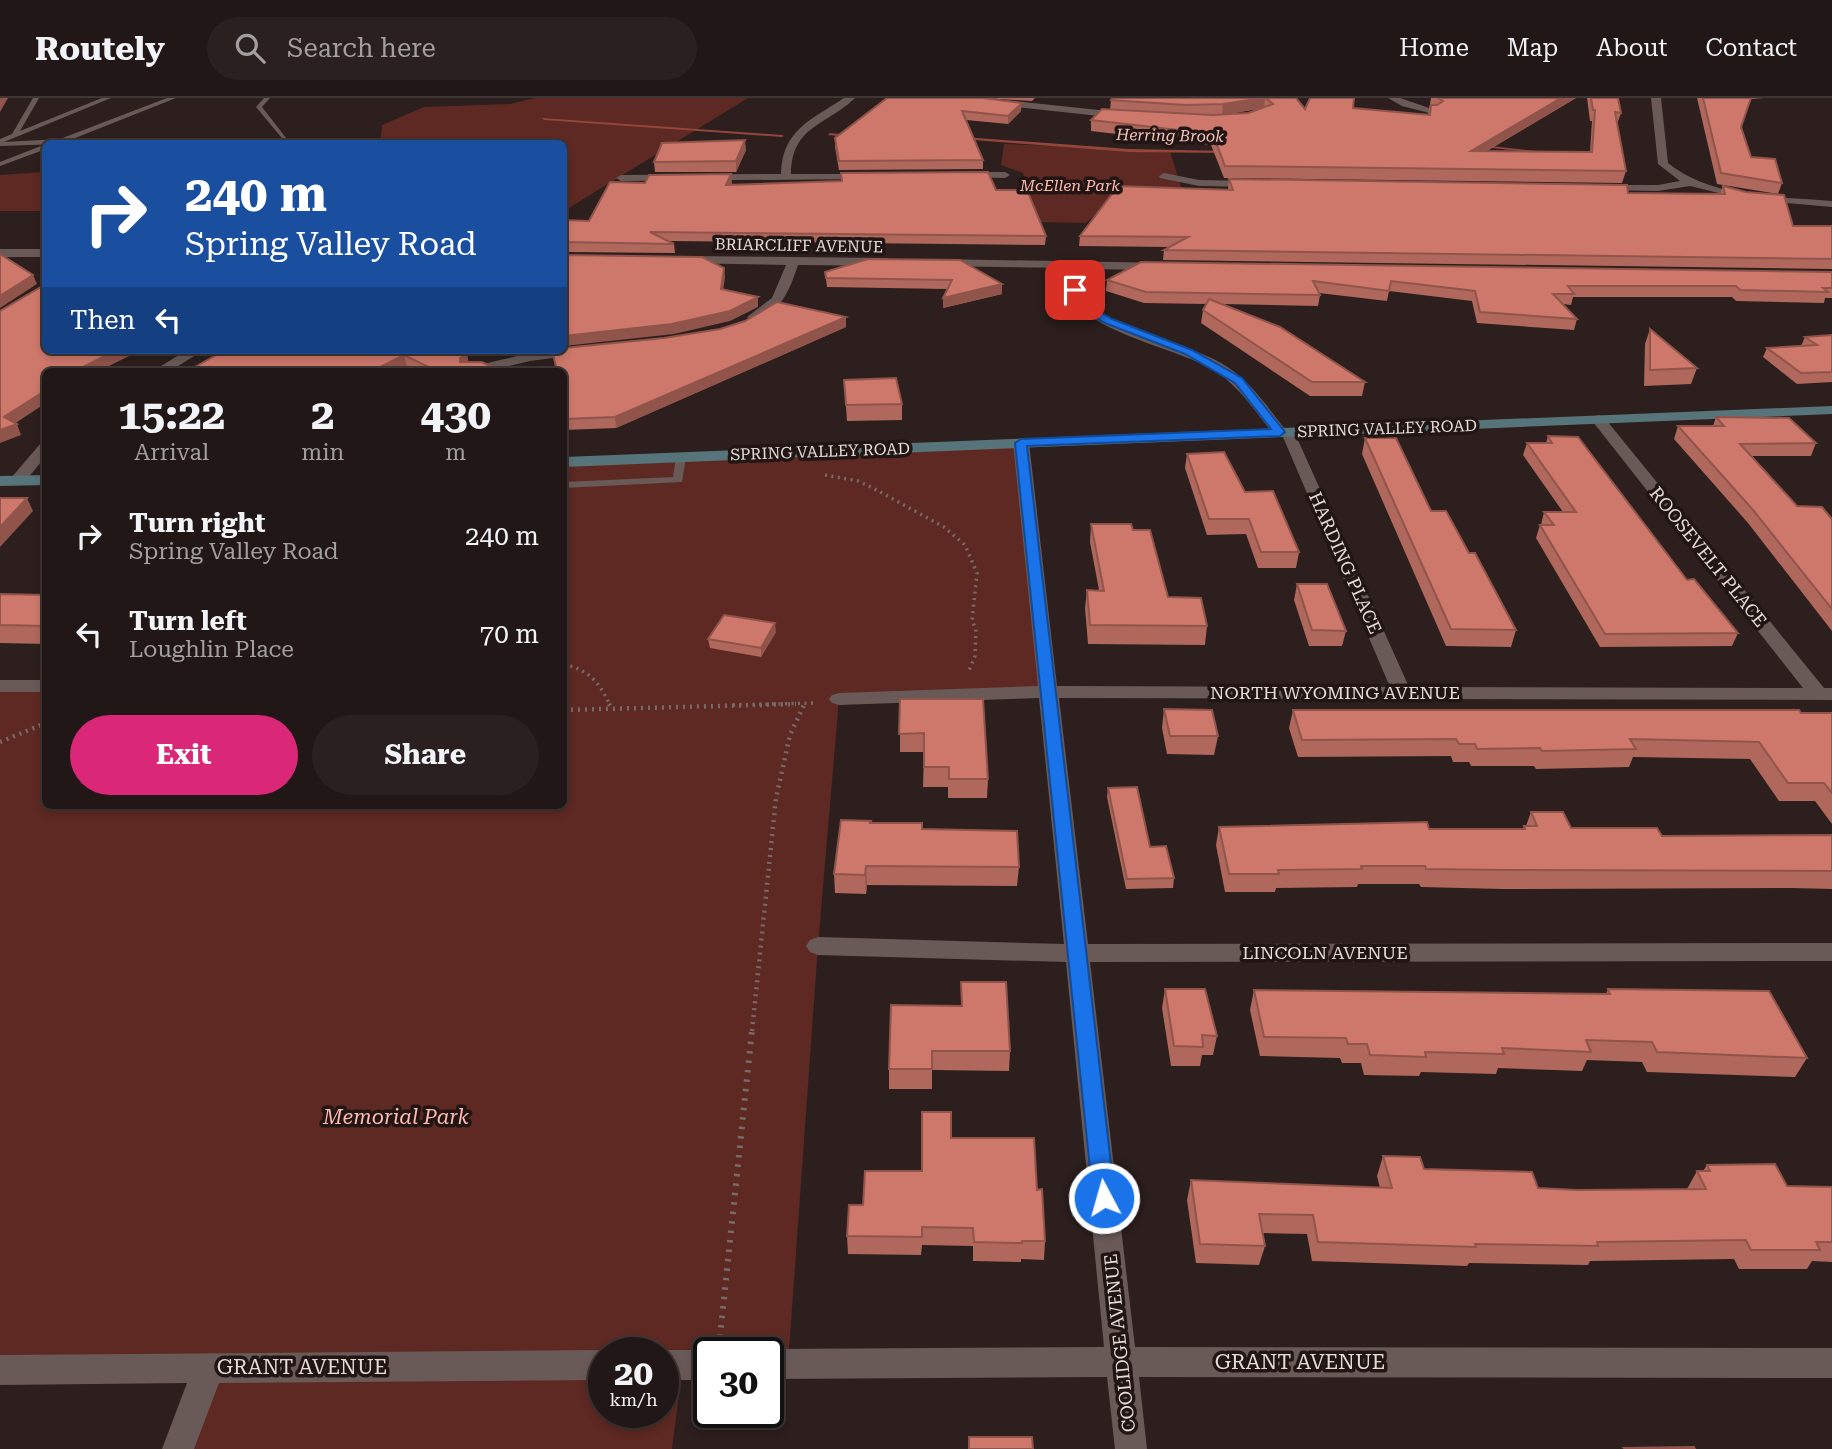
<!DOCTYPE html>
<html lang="en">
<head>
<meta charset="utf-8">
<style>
	body { margin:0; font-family:"Roboto Serif",serif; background:#29201f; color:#f1f3f6; height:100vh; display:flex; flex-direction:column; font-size:26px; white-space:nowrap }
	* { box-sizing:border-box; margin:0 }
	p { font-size:23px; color:#a29fa1 }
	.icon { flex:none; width:38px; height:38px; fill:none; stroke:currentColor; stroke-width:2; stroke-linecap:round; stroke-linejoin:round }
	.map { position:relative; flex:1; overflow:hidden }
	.sheet { position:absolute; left:42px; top:270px; width:525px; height:441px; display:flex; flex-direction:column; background:#211716; border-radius:10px; box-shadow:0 4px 10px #0003,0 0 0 2px #3e3635 }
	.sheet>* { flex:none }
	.top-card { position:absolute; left:42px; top:42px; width:525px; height:214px; border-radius:10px; box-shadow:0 4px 10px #0003,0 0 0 2px #3e3635; background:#1a4fa0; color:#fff; overflow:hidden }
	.speed { position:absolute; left:588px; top:1239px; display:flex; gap:14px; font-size:35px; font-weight:700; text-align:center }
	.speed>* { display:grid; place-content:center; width:91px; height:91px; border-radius:50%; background:#211716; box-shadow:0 4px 10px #0003,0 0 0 2px #3e3635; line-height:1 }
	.speed small { font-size:18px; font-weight:400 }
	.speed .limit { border:4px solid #111; border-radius:10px; background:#fff; color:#111 }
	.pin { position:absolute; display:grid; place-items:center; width:60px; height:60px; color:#fff; margin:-30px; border-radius:14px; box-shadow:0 4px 10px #0006 }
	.me { position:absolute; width:77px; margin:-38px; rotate:354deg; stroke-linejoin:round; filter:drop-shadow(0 0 5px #0008) }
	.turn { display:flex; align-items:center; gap:24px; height:147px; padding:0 28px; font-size:32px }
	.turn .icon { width:91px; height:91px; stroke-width:2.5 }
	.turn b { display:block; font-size:49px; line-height:60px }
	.then { display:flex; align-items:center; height:66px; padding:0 28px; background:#0003; gap:14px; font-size:26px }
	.eta { display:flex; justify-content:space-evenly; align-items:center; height:119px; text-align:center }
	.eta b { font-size:42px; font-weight:700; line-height:49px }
	.action { display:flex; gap:14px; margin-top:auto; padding:14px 28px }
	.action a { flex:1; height:80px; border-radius:42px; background:#db2777; color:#fff; font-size:28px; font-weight:700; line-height:80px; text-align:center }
	.action a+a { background:#29201f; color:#f1f3f6 }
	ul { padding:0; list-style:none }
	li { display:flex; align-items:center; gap:21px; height:98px; padding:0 28px }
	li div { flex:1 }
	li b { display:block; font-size:26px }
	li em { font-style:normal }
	header { display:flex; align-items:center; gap:42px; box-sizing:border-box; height:98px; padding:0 35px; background:#211716; border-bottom:2px solid #3e3635 }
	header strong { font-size:33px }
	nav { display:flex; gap:38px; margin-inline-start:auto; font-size:24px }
	.search { width:490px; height:63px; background:#29201f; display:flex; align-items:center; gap:18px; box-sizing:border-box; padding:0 24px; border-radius:38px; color:#a29fa1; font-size:26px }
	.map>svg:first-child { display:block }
	.green { fill:#5d2922; fill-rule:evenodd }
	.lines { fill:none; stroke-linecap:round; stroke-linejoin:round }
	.stream { fill:#95463b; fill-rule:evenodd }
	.path-far2 { stroke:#776b69; stroke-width:3.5; stroke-dasharray:2 4.5; stroke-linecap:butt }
	.path-far1 { stroke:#776b69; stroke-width:4.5; stroke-dasharray:2 5; stroke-linecap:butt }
	.path { stroke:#776b69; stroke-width:6; stroke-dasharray:2.5 7; stroke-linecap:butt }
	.lane { fill:#695a57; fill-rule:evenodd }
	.street { fill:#695a57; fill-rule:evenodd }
	.secondary { fill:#567479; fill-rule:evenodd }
	.wall { fill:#b0675c; fill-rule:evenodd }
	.shaded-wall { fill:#90544b }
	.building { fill:#cd786b; stroke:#90544b; stroke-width:2 }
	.route { fill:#1a73e8; stroke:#114b97; stroke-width:2 }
	.labels { text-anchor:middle; stroke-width:7; stroke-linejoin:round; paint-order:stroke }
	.far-water-label { font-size:16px; font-style:italic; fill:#f3c3bb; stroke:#221614 }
	.far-park-label { font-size:16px; font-style:italic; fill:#ffb9ae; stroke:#221614 }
	.far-street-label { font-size:16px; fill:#e5dcda; stroke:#221614 }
	.street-label { font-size:18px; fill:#e5dcda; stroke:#221614 }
	.near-park-label { font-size:21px; font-style:italic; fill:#ffb9ae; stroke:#221614 }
	.near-street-label { font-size:21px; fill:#e5dcda; stroke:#221614 }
</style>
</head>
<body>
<header>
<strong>Routely</strong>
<div class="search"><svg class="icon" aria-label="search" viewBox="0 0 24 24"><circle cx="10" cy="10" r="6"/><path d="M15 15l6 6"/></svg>Search here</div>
<nav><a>Home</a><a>Map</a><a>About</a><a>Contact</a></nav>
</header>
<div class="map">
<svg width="1832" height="1351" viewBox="0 0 1832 1351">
	<rect width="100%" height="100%" fill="#2c1f1d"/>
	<g class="green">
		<path d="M535,0H748L564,113V46H380L382,27L424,9L510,6Z"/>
		<path d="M1004,46L1170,53L1183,96L1124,91L1086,125L1036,124L1023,75L1001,67Z"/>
		<path d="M45,74V113H0V77Z"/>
		<path d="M1021,345L1048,594L839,601L818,848L788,1266L768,1255H709L683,1266L672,1351H178L209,1271L0,1272V589L45,591L46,707H564V364ZM604,1255H663V1314H604Z"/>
	</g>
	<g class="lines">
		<g class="stream">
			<path d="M542,20L782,37L784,38L782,39L544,22Z"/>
			<path d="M830,35L850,37L852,38L850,39L828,37Z"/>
			<path d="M963,39L1129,51L1228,53L1230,54L1228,55L1129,54L961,41Z"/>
			<path d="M1482,47L1545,54L1547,55L1545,56L1484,49Z"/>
		</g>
		<g class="path-far2">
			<path d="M825,377L858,383L873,390L944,429L965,447L977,475L972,523L976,531L975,558L968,575"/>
			<path d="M564,566C590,573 599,584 610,607"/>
			<path d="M733,607L814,605"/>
		</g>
		<g class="path-far1">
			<path d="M609,606L612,611"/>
			<path d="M564,612L796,606"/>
			<path d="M0,644L46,625"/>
			<path d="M752,933L776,700L790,637L804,607"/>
		</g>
		<path class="path" d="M720,1239L752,932"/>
		<g class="lane">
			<path d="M33,0H39L20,33L102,0H111L4,44L60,41L167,0H176L60,46L0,48V41L12,36Z"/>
			<path d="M264,0H270L262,9L290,45H286L256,9Z"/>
			<path d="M46,46V51L0,68V64Z"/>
			<path d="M681,356L686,359L682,384L564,390V384L673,379L676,359Z"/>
		</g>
		<g class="street">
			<path d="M844,0H855C826,28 792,27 791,76H870L874,77V81L621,83L616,80L621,77L781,76C782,32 811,22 844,0Z"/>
			<path d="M955,0H986L1127,15L1132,18L1127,21L960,3Z"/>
			<path d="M1388,0H1400L1438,13L1433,16L1402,8Z"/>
			<path d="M1651,0H1661L1668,65C1713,101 1777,98 1832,103V109L1743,101L1690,88L1658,93L1596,92L1595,90L1600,87H1658L1680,83L1658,66Z"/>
			<path d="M962,74H1005L1010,77L1005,80L958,79V75Z"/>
			<path d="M1164,75L1199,82L1256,83L1261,86L1256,89L1199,88L1160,80L1159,78Z"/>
			<rect x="0" y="151" width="46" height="8"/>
			<path d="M681,158L887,160L893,164L887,168L798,167C790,191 781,215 754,223L747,219L772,200L786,167L677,165L675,162Z"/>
			<path d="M937,161L1167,165L1169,168L1163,172L1080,171C1080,179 1079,189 1083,197C1102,229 1188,245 1221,265C1248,280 1266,307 1284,330L1293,331L1409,589L1803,590L1593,324L1591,321L1598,317L1603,318L1824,590H1832V602L1059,600L1088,846L1832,845V863L1090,864L1135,1249L1832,1250V1280L1139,1279L1147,1351H1115L1107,1279L768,1281V1255H759L768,1251L1104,1249L1066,864L818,857L810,854L806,848L810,842L818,839L1064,846L1039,600L839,607L832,605L829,601L832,597L839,595L1038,588L1013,345L1016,342H1026L1029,345L1057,588L1390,589L1283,339L1275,338C1256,315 1239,287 1212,271C1179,251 1079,232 1068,192C1066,185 1068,177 1068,170L933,168L931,165Z"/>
			<path d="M579,249L584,250V256L530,263L489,273H464L466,270L530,255Z"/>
			<path d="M187,252H204L170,273H153Z"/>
			<path d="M46,344V358L23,386H11L9,383L11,380L41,345Z"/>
			<rect x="0" y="582" width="46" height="12"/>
			<path d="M604,1252L611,1255H604V1282L219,1285L194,1351H162L187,1285L0,1287V1257Z"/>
			<path d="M663,1252H709L716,1255H709V1282H663V1255H656Z"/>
		</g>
		<g class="secondary">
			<path d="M1832,308V316L564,369V359Z"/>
			<path d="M46,377V387L0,388V378Z"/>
		</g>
	</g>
	<g class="wall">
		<path d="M887,0L1021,13L1008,26L966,22L983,62V71L839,72L835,49V40Z"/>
		<path d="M984,0H1035L1032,3Z"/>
		<path d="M1296,0L1305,11L1353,10L1428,17L1431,0H1576L1487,53L1590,54L1592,23H1590L1587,0H1618L1621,15L1617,26L1626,73L1622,85L1224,80L1211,47L1091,33V22L1110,12L1111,2ZM1257,11L1248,15L1223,17Z"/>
		<path d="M1697,0H1764L1751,1L1741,29L1751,59L1782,85L1778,96L1717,86Z"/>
		<path d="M746,52L736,74H655L654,64Z"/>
		<path d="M841,75L996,92L1046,138L1045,147L669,143L674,146L675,155L564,154V122L589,123L732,85L731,87L841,83Z"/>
		<path d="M1229,81L1628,95L1720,96L1723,88L1793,128H1832V171L1163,162L1164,152L1169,149L1079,148L1080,138L1228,91Z"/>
		<path d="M960,162L1002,196L943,210V200L947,191L827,189L825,174Z"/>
		<path d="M1832,174V200H1825L1824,205L1736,203L1732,199H1573L1571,207L1563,206L1577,221L1574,232L1477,225L1472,203L1389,193L1387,203L1319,195L1320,197L1318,208L1222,206L1365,284L1362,298H1310L1201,225L1203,212L1206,206L1144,205L1106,193L1107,182Z"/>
		<path d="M846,229L616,330L564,332V273Z"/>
		<path d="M1650,231L1697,270L1691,286L1644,288L1645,246Z"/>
		<path d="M1832,237V284L1797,286L1763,259L1767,250L1801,248L1805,239Z"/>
		<path d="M225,252L467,256L468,264L501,273H418L407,268Z"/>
		<path d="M844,282L902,306V322L847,323Z"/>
		<path d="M1716,319L1816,345L1811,358H1752L1797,408L1832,421V533L1748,425L1674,341L1678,328H1713Z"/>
		<path d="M1548,338L1687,482L1738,535L1732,548L1600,549L1536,440L1540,427H1541L1544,414H1563L1523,357L1527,345H1546Z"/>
		<path d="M1365,340L1469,455L1516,532L1511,549L1446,548L1362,356Z"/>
		<path d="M1187,356L1245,394L1299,454L1296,470H1258L1246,436L1207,437L1185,370Z"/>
		<path d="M1091,426L1133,432L1168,499L1207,528L1205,547L1088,546L1085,510L1087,492H1099L1090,444Z"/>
		<path d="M1297,486L1346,533L1342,548H1309L1294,502Z"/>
		<path d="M0,496L46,497V546L0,545Z"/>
		<path d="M776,534L761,559L710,550L708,541Z"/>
		<path d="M900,601L988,681L987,700H948V689H923L924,654H900Z"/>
		<path d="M1164,611L1218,638L1214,657L1167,656L1162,630Z"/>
		<path d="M1293,612L1832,615V726L1815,703H1779L1750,661L1633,659L1629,669L1536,671L1534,668H1471L1469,664H1453L1451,658L1298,659L1289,630Z"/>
		<path d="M1108,690L1174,780L1173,790L1126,791L1107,699Z"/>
		<path d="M1531,714L1571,730L1662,738L1832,737V791L1792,790L1502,791L1421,789L1419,786H1358L1357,789L1276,790L1275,794H1225L1216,747L1219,729L1523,731L1524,728H1526Z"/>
		<path d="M871,725L922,731L1019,769L1017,788L867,787L866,796L835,795L834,776Z"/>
		<path d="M961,884L1010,953L1009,973L932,972V991H889V971L961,908Z"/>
		<path d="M1165,891L1217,938L1213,957H1202L1200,968H1171L1162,910Z"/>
		<path d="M1608,891L1807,960L1795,979L1647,974L1642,964L1587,962L1582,973L1498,970L1496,976L1421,974L1419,978L1364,977L1361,965H1342L1340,960L1260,958L1250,912L1254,892L1606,896Z"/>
		<path d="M951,1040L1037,1092L1045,1143L1044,1162L1021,1161V1164L973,1163V1148L922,1147L921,1157L848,1156L847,1138L863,1107L922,1073Z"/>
		<path d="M1383,1058L1424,1071L1538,1090L1577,1092L1687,1091L1697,1073H1703L1707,1067L1787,1088L1832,1089V1164L1812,1163L1807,1171H1739L1734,1161L1590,1163L1588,1167L1469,1165L1467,1168L1312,1163L1307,1136L1263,1135L1265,1148L1259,1167L1196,1165L1187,1102L1191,1082L1380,1090L1377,1078Z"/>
	</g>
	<g class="shaded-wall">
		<path d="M0,0H8L0,14Z"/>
		<path d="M1265,0L1264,10L1222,17L1223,6Z"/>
		<path d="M1561,0H1576L1468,64L1471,53Z"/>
		<path d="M1022,5L1021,13L1008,26V18Z"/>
		<path d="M745,42L746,52L736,74V63Z"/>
		<path d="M731,76L732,85L727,96L726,87Z"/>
		<path d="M724,170L725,179L722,201L721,191Z"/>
		<path d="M33,177L37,186L0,210V198Z"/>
		<path d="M1002,186V196L943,210V200Z"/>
		<path d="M758,199V209L730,223L674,236L564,248V238Z"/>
		<path d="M846,219V229L616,330L615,319Z"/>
		<path d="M117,252H141L99,273H75Z"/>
		<path d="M467,256L469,267L460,264V260Z"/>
		<path d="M404,257L407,268L396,273H372Z"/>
		<path d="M46,292V305L11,328L17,326L21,337L0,345V332L4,319Z"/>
		<path d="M27,400L33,413L0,449V429Z"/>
		<path d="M775,525L776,534L761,559V550Z"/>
		<path d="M866,768L867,787L866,796L865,777Z"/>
	</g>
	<g class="building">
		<path d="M887,0H983L1022,5L1008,18L962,13L983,62L839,63L835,40Z"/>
		<path d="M1112,0H1263L1223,6L1186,7L1111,2Z"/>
		<path d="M1266,0H1296L1305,11L1310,0H1354L1353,10L1430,17L1431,7H1437L1443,3L1438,0H1561L1471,53L1592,54L1595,12H1593L1591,0H1618L1621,15L1615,14L1626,73L1225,68L1213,36L1091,22L1102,11L1213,17L1248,15L1273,6Z"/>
		<path d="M1703,0H1751L1741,29L1751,59L1775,61L1782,85L1721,75Z"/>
		<path d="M745,42L736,63L654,64L662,45Z"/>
		<path d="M988,74L996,92H1027L1046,138L650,134L674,146L564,144V122L589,123L610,84L645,85L649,77L731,76L726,87L842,83L841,75Z"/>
		<path d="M1229,81L1627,87L1628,95L1725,96L1723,88L1746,94L1784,97L1793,128H1832V161L1164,152L1188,139L1080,138L1118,88L1233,92Z"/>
		<path d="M0,156L33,177L0,198Z"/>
		<path d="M564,157L702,159L724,170L721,191L758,199L730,213L672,226L564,238Z"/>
		<path d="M868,161L960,162L1002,186L943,200L952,182L826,180L825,174Z"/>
		<path d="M1141,164L1832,174V190H1823L1828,194L1740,192L1736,188H1568L1574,196H1553L1577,221L1480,214L1475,193L1391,183L1389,193L1313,183L1320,197L1146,194L1107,182Z"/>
		<path d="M45,182L46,252H117L75,273H46V292L4,319L17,326L0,332V213L44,187Z"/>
		<path d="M1209,201L1280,229L1365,284H1312L1203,212Z"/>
		<path d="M777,204L846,219L615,319L564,321V273H557L552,252H564V250L664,240L720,231L745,223Z"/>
		<path d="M1650,231L1697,270L1650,272Z"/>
		<path d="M1832,237V274L1801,275L1767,250L1817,247L1805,239Z"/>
		<path d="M225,252H458L467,256L460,260V264H482L501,273H437L404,257L372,273H188Z"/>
		<path d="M896,280L902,306L846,307L844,282Z"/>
		<path d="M1716,319L1789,320L1816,345L1740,346L1797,408L1822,409L1832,421V511L1753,412L1678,328H1724Z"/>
		<path d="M1548,338L1578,339L1687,482L1694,481L1738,535L1605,536L1540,427H1554L1544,414H1576L1527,345H1552Z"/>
		<path d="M1365,340H1396L1431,413H1446L1469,455H1475L1516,532L1451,531Z"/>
		<path d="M1224,354L1245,394L1273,393L1299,454H1261L1249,421H1209L1187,356Z"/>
		<path d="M0,400H27L0,429Z"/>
		<path d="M1091,426H1131L1133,432H1150L1168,499L1201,500L1207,528L1090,527L1087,492L1104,493Z"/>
		<path d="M1297,486H1327L1346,533L1312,532Z"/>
		<path d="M0,496L46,497V528L0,527Z"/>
		<path d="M724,517L775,525L761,550L708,541Z"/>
		<path d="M900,601H983L988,681H949V669H924V635L899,636Z"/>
		<path d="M1164,611L1212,612L1218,638H1170Z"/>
		<path d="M1293,612H1799L1801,615H1832V695L1824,685H1788L1759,644L1630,641L1636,651L1542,653L1540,650L1477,651L1475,646H1459L1456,641L1302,642Z"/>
		<path d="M1137,689L1150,749L1166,748L1174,780L1127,781L1108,690Z"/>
		<path d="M1531,714H1563L1571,730H1657L1662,738L1832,737V773L1508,772L1426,771L1425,768H1361L1362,771L1278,772L1279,776H1229L1219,729L1427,724L1429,731H1525L1524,728H1537Z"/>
		<path d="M841,722L871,723L870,725H922V731L1017,733L1019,769L866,768L865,777L834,776Z"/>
		<path d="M961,884H1006L1010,953H932V971H889L891,907L962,908Z"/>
		<path d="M1165,891H1205L1217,938L1202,937L1203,949L1174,948Z"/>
		<path d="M1608,891L1769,893L1807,960L1657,954L1652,944L1586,942L1591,954L1502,950L1504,956L1425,954L1426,959L1370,957L1367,946H1348L1346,940L1264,939L1254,892L1610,896Z"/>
		<path d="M922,1014H951V1040H1034L1037,1092L1042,1091L1045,1143H1022V1145L974,1144L973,1130L922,1129V1139L847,1138L849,1107H863L865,1073H922Z"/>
		<path d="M1383,1058L1420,1059L1424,1071L1532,1074L1538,1090L1577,1092L1706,1091L1697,1073H1710L1707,1067L1775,1066L1787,1088L1832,1089V1144H1816L1820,1152H1751L1746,1142L1597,1144L1598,1148L1475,1146L1476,1149L1318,1144L1313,1117L1259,1116L1265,1148L1200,1146L1191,1082L1392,1090Z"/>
		<path d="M969,1339H1032L1033,1351H969Z"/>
		<path d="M1694,1349L1695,1351H1625L1624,1350Z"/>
	</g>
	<path class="route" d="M1071,190H1078L1095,211L1112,221L1192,252L1242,280L1285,334L1280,338L1027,348L1115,1100L1111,1107L1104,1110L1096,1107L1093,1100L1015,345L1021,341L1271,331L1235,285L1185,256L1105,225L1088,215L1070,192Z"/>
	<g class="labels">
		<g class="far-water-label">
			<text transform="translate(1170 37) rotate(1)" y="6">Herring Brook</text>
		</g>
		<g class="far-park-label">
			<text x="1070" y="93">McEllen Park</text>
		</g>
		<g class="far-street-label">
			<text transform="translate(799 147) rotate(1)" y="6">BRIARCLIFF AVENUE</text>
			<text transform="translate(1387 330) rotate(-2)" y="6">SPRING VALLEY ROAD</text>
			<text transform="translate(820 353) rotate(-2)" y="6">SPRING VALLEY ROAD</text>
		</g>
		<g class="street-label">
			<text transform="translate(1708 459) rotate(51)" y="6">ROOSEVELT PLACE</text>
			<text transform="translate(1345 465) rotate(66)" y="6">HARDING PLACE</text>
			<text x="1335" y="601">NORTH WYOMING AVENUE</text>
			<text x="1325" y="861">LINCOLN AVENUE</text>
			<text transform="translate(1120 1245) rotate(-96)" y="6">COOLIDGE AVENUE</text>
		</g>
		<g class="near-park-label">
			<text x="396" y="1026">Memorial Park</text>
		</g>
		<g class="near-street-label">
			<text x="1300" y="1271">GRANT AVENUE</text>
			<text x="302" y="1276">GRANT AVENUE</text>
		</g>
	</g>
</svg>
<div class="speed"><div>20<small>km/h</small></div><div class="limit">30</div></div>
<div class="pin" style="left:1075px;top:192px;background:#d93025"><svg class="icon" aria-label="arrive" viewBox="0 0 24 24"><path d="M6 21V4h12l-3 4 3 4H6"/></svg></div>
<svg class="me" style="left:1104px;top:1100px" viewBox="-20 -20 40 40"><circle r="17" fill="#1a73e8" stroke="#fff" stroke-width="3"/><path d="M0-11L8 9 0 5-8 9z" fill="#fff"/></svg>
<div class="top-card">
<div class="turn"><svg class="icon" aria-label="right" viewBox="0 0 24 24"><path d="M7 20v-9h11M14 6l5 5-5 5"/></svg><div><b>240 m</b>Spring Valley Road</div></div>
<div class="then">Then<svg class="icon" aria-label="left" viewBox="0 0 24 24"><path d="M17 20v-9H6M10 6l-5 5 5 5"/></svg></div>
</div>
<section class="sheet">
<div class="eta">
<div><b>15:22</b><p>Arrival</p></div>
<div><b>2</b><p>min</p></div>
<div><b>430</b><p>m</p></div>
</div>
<ul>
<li><svg class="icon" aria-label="right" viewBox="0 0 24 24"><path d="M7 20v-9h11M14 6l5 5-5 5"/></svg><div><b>Turn right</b><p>Spring Valley Road</p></div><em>240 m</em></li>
<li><svg class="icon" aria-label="left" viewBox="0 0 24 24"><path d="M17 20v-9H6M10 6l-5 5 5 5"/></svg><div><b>Turn left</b><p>Loughlin Place</p></div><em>70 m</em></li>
</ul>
<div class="action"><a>Exit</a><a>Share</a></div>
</section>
</div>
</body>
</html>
